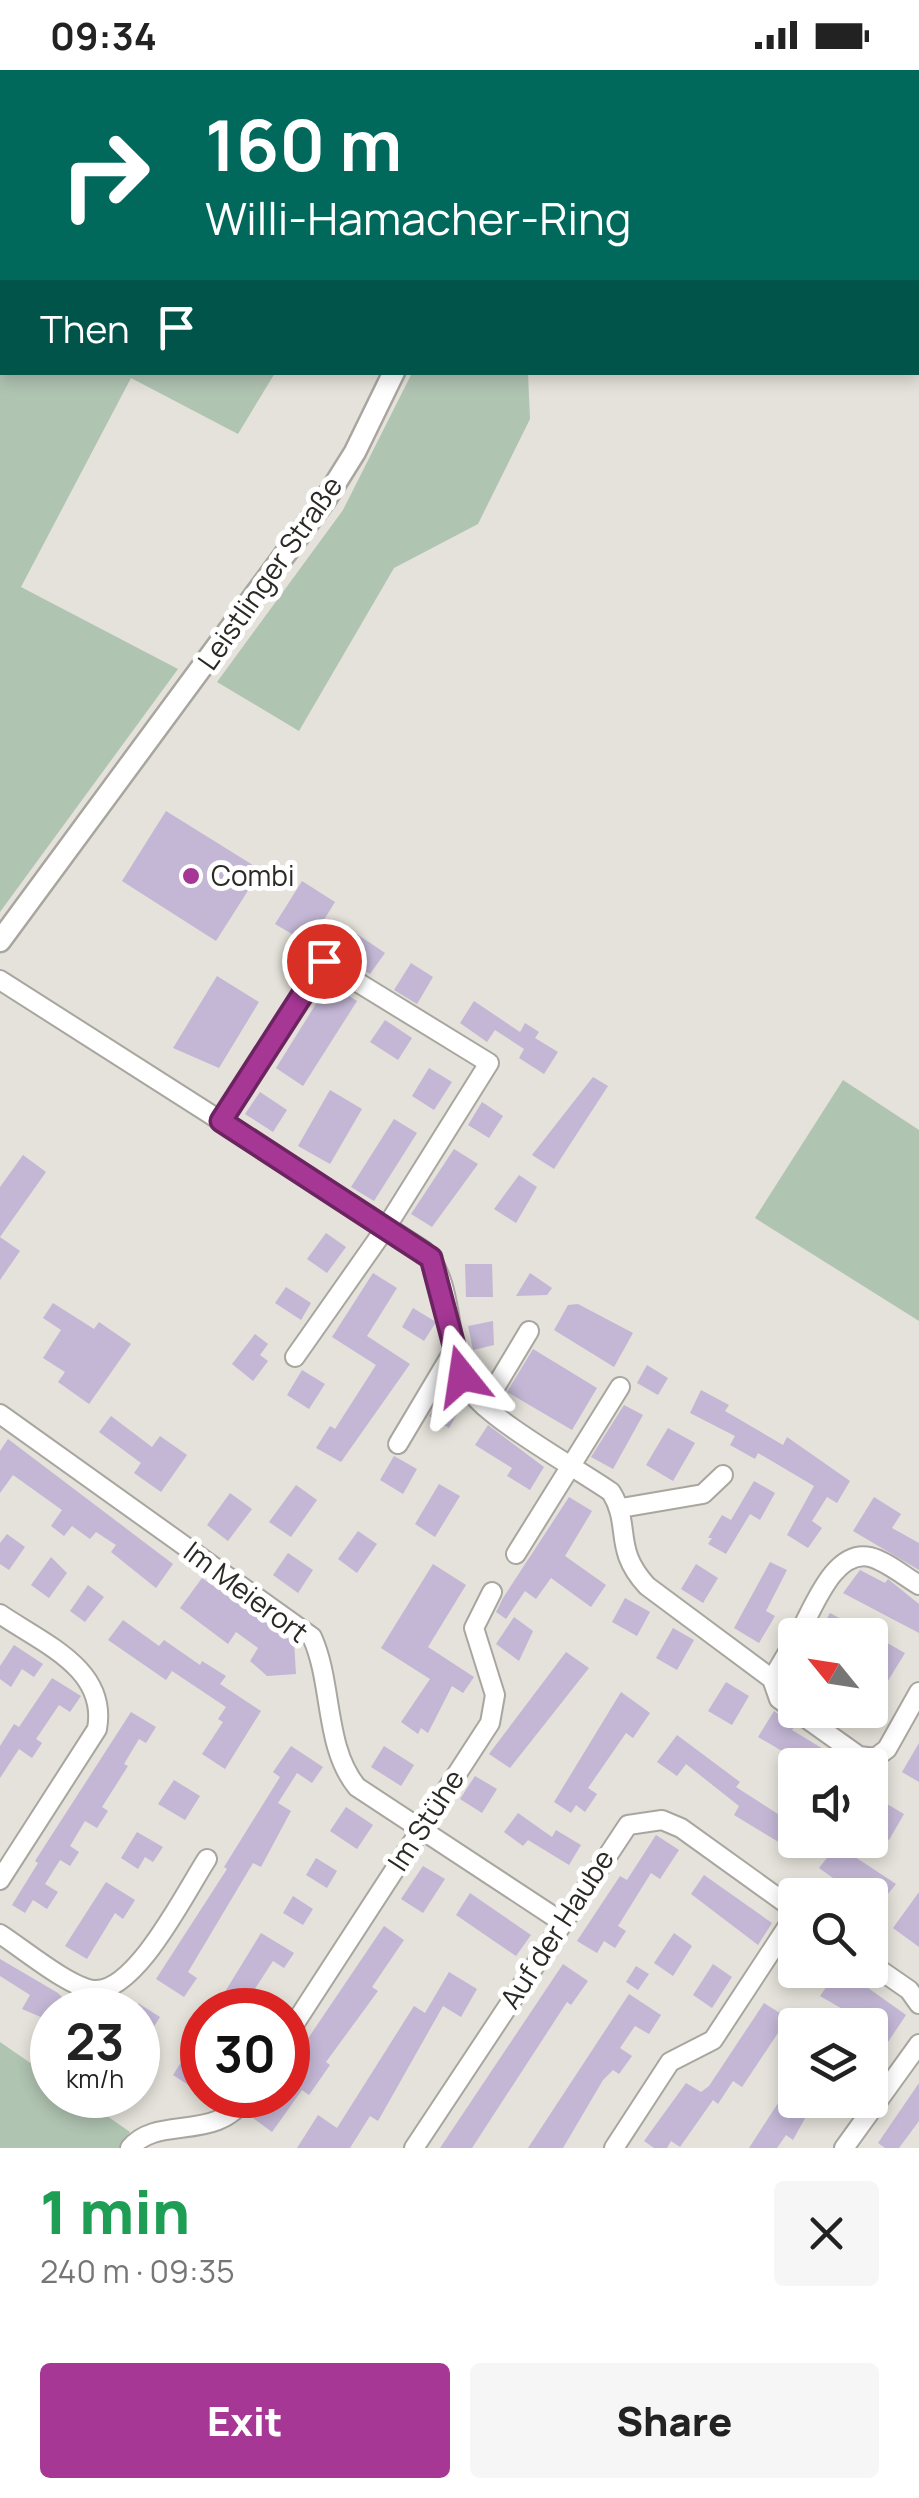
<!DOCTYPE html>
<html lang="en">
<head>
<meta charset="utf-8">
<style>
	body { margin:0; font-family:Manrope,sans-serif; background:#f6f6f6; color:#222; height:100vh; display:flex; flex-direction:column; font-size:38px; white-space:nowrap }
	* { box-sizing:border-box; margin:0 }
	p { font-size:32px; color:#767676 }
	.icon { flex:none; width:55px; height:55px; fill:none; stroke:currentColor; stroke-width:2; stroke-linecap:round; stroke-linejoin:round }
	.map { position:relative; height:2078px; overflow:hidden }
	.details { display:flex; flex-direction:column; background:#fff; flex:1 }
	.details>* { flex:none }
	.hud { position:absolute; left:0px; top:0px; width:920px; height:305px; box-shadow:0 5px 15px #0003; background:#00695c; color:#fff; overflow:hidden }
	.needle { width:65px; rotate:300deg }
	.fabs { position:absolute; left:778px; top:1548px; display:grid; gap:20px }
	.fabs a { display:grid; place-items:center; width:110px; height:110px; border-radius:10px; background:#fff; box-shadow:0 5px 15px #0003; font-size:50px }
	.speed { position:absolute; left:30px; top:1918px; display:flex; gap:20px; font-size:50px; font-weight:700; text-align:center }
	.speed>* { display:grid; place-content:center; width:130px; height:130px; border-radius:50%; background:#fff; box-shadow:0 5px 15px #0003; line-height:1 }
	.speed small { font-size:25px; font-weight:400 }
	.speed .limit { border:15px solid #d22; background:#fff; color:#111 }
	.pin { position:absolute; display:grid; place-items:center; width:85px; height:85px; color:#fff; margin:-42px; border:5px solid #fff; border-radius:50%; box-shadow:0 2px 10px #0007 }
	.me { position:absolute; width:110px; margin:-55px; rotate:345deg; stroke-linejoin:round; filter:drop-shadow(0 0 8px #0008) }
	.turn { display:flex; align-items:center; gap:35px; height:210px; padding:0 40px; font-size:45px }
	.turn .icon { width:130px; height:130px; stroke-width:2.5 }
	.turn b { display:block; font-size:70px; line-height:85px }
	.then { display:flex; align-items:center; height:95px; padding:0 40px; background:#0003; gap:20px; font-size:38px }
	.round { display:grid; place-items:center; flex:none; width:105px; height:105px; border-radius:10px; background:#f6f6f6 }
	.summary { display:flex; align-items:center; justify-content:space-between; height:170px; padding:0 40px }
	h1 { font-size:60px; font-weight:800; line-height:75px; color:#1e9e55 }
	.button { display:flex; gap:20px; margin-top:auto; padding:20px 40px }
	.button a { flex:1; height:115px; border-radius:10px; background:#a63795; color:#fff; font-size:40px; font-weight:800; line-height:115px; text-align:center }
	.button a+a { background:#f6f6f6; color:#222 }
	.status { display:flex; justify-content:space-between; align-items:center; height:70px; padding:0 50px; background:#fff; direction:ltr }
	.status svg { height:28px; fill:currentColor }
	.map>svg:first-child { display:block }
	.green { fill:#b0c4b2 }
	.building { fill:#c3b7d5 }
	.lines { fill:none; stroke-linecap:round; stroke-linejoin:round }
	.minor-casing { stroke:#a8a69f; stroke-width:22 }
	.tertiary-casing { stroke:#a8a69f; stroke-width:25 }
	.minor { stroke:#fff; stroke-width:18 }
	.tertiary { stroke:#fff; stroke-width:20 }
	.route-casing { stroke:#6c2461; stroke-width:25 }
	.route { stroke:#a63795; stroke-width:18 }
	.poi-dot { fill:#a63795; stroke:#fff; stroke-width:4 }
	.labels { text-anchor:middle; stroke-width:10; stroke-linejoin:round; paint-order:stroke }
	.street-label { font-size:28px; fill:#2a2926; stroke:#fff }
	.poi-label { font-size:28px; fill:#2a2926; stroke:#fff; text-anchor:start }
</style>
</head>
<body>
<div class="status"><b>09:34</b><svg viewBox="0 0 49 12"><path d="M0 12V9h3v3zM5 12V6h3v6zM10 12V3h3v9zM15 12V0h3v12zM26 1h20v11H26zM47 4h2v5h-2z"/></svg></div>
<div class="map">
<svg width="919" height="2078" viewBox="0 0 919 2078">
	<rect width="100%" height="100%" fill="#e4e2da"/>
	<g class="green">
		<path d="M0,136L2,302L275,303L238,364L131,308L21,517L178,599L0,842Z"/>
		<path d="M412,303H528L530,349L478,454L394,498L299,661L217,612L343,440Z"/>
		<path d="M843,1010L919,1060V1251L755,1148Z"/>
		<path d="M0,1972L52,2008V2025H77L130,2062L120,2078H0Z"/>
	</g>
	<g class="building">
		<path d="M166,741L261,800L216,871L122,811Z"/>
		<path d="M302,811L335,832L309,874L275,854Z"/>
		<path d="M357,864L385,883L370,904L342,886Z"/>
		<path d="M411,893L433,907L417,934L394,920Z"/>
		<path d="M217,906L259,932L219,998L173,978Z"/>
		<path d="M329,913L357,931L303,1016L276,998Z"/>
		<path d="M474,931L520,962L525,953L539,962L535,968L558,982L544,1004L519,988L524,979L495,960L487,972L460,953Z"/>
		<path d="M385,950L412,968L398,990L370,972Z"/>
		<path d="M429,998L452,1012L434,1040L412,1026Z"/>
		<path d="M593,1007L608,1016L554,1099L532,1085Z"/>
		<path d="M330,1020L362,1039L330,1094L298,1076Z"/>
		<path d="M260,1022L287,1040L273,1062L245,1044Z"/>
		<path d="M482,1032L503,1046L489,1068L468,1055Z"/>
		<path d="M394,1049L417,1063L374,1131L351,1117Z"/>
		<path d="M454,1079L478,1094L432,1157L411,1144Z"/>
		<path d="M23,1085L46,1102L0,1167L20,1181L0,1210V1117Z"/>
		<path d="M519,1105L537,1117L516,1153L494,1139Z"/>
		<path d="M326,1163L346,1177L327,1203L307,1189Z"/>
		<path d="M465,1194H492L493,1227H466Z"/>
		<path d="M373,1203L397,1218L367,1266L410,1294L341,1392L316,1378L330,1356L335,1359L376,1295L332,1267Z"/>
		<path d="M530,1203L552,1218L547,1225L516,1226Z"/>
		<path d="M286,1217L311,1233L301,1250L275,1233Z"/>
		<path d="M53,1233L94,1259L99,1252L131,1274L89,1334L58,1312L65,1302L43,1288L61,1260L43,1248Z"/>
		<path d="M578,1234L633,1263L614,1297L554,1260L568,1235Z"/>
		<path d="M413,1238L436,1252L424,1271L402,1257Z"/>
		<path d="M493,1251L494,1275L473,1280L468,1256Z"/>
		<path d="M255,1264L268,1274L260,1285L268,1291L253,1311L232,1294Z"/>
		<path d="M533,1279L597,1318L572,1360L507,1322Z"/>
		<path d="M647,1295L668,1308L658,1325L637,1313Z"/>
		<path d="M302,1300L325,1314L309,1339L287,1325Z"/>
		<path d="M701,1320L729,1335L725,1341L783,1375L787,1367L850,1411L837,1433L827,1427L812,1451L822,1458L808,1478L787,1465L814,1416L758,1383L755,1389L730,1375L735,1366L690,1343Z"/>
		<path d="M442,1325L462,1336L449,1358L429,1346Z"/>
		<path d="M624,1335L643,1345L613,1399L591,1387Z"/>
		<path d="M111,1346L152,1377L160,1366L187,1385L161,1422L134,1403L141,1393L99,1362Z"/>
		<path d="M488,1355L544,1397L530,1420L507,1406L512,1398L475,1375Z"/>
		<path d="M668,1358L695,1373L673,1411L646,1395Z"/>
		<path d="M8,1369L173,1494L156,1518L111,1482L116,1475L96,1462L90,1469L72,1456L64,1466L51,1456L62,1440L13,1405L0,1423V1381Z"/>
		<path d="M394,1386L417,1399L403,1424L380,1410Z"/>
		<path d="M754,1411L775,1423L760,1450L750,1444L726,1484L708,1474L712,1468H708L722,1445L731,1450Z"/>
		<path d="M439,1414L460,1426L435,1467L415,1454Z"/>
		<path d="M296,1415L317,1430L291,1467L269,1452Z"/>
		<path d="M230,1423L252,1439L228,1471L207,1455Z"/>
		<path d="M569,1427L592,1441L565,1486L606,1515L591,1537L551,1508L536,1529L525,1521L506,1549L496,1542L503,1528Z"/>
		<path d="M874,1427L901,1444L892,1458L919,1473V1500L853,1461Z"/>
		<path d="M358,1461L377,1474L357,1503L338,1489Z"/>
		<path d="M7,1464L25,1477L9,1500L0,1494V1473Z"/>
		<path d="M288,1483L313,1500L298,1523L273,1505Z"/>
		<path d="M51,1487L67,1503L49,1528L31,1515Z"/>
		<path d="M770,1492L787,1500L766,1541L775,1546L759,1573L734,1558Z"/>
		<path d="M433,1494L466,1515L428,1577L474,1607L463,1623L452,1616L428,1663L421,1658L418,1664L401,1652L430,1609L381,1578Z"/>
		<path d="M696,1494L718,1508L703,1533L681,1519Z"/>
		<path d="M860,1500L885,1513L888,1509L919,1534V1563L843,1523Z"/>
		<path d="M202,1508L294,1572L296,1604L267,1606L250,1591L258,1578L236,1562L228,1574L180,1538Z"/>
		<path d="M88,1515L104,1527L85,1552L70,1541Z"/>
		<path d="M625,1528L650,1542L637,1566L612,1552Z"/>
		<path d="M830,1543L871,1565H817Z"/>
		<path d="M514,1547L533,1561L519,1591L496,1574Z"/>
		<path d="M123,1550L159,1576L164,1570L200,1595L202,1591L226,1606L220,1614L261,1641L225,1699L202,1684L223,1652L218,1649L226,1637L172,1601L166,1610L108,1570Z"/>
		<path d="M673,1558L694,1570L677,1600L656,1588Z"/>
		<path d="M880,1569L905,1583L870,1640V1588Z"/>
		<path d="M14,1575L43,1594L34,1607L22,1599L11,1617L0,1609V1596Z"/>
		<path d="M566,1582L589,1598L510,1698L489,1684Z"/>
		<path d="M52,1608L81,1626L70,1642L59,1635L36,1669L42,1673L32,1688L19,1679L0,1708V1676L14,1654L19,1657Z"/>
		<path d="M726,1612L749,1626L732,1655L708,1641Z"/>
		<path d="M621,1622L650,1643L633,1668L626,1663L588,1718L597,1724L585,1742L576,1735L571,1743L554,1732Z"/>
		<path d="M832,1640H870L860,1656Z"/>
		<path d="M774,1641L795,1656L792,1660L833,1685L827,1695H806L758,1667Z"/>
		<path d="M131,1642L156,1657L146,1673L139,1669L124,1694L128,1696L102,1737L108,1741L97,1758L85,1751L70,1776L79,1782L70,1796L60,1790L45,1814L58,1822L47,1839L33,1830L25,1843L12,1835L38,1793L35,1791Z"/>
		<path d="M677,1665L740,1712L736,1717L795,1755V1782L734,1745L739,1736L686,1694L677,1706L657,1692Z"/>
		<path d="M919,1673V1712L902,1702Z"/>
		<path d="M291,1676L323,1697L312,1713L297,1703L278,1733L291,1741L261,1797L253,1793L188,1902L197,1908L184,1927L156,1909L227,1799L224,1797L280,1707L273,1702Z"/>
		<path d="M384,1676L414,1695L401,1716L371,1697Z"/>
		<path d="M475,1706L497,1719L482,1743L460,1729Z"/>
		<path d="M174,1710L200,1726L185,1750L158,1734Z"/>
		<path d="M870,1724L904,1744L889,1770L870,1759Z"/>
		<path d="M346,1737L373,1755L357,1779L330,1761Z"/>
		<path d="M518,1743L552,1767L556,1760L581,1775L569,1795L528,1770L523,1776L504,1762Z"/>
		<path d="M137,1762L163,1777L153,1792L145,1787L138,1799L121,1788Z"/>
		<path d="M656,1765L679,1780L660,1809L651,1803L618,1856L626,1861L615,1878L604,1871L597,1883L577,1871L620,1806L627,1810Z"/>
		<path d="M837,1775L896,1814L870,1846V1825H857L819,1798Z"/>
		<path d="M316,1788L337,1801L327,1818L306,1805Z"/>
		<path d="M423,1796L445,1809L423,1843L401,1829Z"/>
		<path d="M704,1805L772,1853L758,1875L691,1824Z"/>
		<path d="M106,1812L135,1830L123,1849L115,1843L87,1889L65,1876Z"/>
		<path d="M919,1822V1877L893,1858Z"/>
		<path d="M470,1823L531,1865L516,1886L456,1845Z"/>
		<path d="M293,1826L313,1839L303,1855L283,1843Z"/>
		<path d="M384,1856L404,1870L372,1917L378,1921L326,1992L330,1995L309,2025L302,2020L272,2062L253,2048L269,2025H288V1998Z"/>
		<path d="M261,1863L294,1883L284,1898L273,1891L243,1937L223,1925Z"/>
		<path d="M674,1863L692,1876L673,1906L654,1893Z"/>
		<path d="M0,1889L58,1923L64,1929L58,1940H48L43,1948L22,1939L30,1925L0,1906Z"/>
		<path d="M563,1894L588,1911L571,1935L567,1932L472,2078H440Z"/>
		<path d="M713,1894L732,1907L712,1938L693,1925Z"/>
		<path d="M636,1896L649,1904L638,1920L626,1912Z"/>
		<path d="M802,1900H843L906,1945L886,1975L870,1964V1955L820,1926L827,1916Z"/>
		<path d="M449,1902L477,1919L461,1947L443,1936L378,2051L370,2046L350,2078H297L318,2045L337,2058L414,1936L425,1943Z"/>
		<path d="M629,1924L661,1945L649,1964L635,1956L620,1978L632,1986L619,2004L613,2000L603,2010L563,2078H528Z"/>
		<path d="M138,1933L160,1947L138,1982Z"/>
		<path d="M764,1933L794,1952L785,1967L778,1963L742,2017L733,2011L718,2034L713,2030L680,2077L671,2071L667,2078H654L644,2071L686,2013L701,2022L709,2016Z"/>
		<path d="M183,1989L202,2001L196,2020L173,2005Z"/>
		<path d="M919,2013V2051L899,2078H885L878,2073Z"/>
		<path d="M780,2030H815L793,2070L786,2065L777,2078H749Z"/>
	</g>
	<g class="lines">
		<defs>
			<g id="minor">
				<path d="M0,910L423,1180C456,1212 445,1277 468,1318C486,1348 578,1399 611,1422C632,1456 612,1478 647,1516L772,1609L779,1629L859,1686L875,1688L887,1679L919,1622"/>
				<path d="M221,1051L323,891L489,993L387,1156L295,1287"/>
				<path d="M484,1336L529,1261"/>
				<path d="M0,1344L312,1567C333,1613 324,1677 357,1717L562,1852"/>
				<path d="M398,1374L454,1280"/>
				<path d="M621,1438L703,1424L723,1405"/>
				<path d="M516,1484L620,1317"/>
				<path d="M0,1544C44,1574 108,1599 97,1659L0,1810"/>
				<path d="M798,1565C813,1540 833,1479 870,1487C886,1491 904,1506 919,1515"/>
				<path d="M772,1609L795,1570"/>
				<path d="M0,1864C22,1878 70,1918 94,1920C136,1923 186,1821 207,1789"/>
				<path d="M870,1893L909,1920L919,1934"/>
				<path d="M288,1964L490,1653L495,1625L474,1558L492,1522"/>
				<path d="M130,2078C158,2044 217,2074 248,2025"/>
				<path d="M414,2078L628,1755L662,1750L681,1758L795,1840"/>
				<path d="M614,2078L670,1992L713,1970L795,1845"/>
				<path d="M844,2078L919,1974"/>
			</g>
			<g id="tertiary">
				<path d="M520,2L521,0"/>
				<path d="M0,871L325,430L355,382L394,302"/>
			</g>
		</defs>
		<use href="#minor" class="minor-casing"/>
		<use href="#tertiary" class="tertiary-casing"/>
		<use href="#minor" class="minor"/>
		<use href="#tertiary" class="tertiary"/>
	</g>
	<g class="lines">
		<defs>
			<path id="route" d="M324,891L221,1051L431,1188L462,1306"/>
		</defs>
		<use href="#route" class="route-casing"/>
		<use href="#route" class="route"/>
	</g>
	<circle class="poi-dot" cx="191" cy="806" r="10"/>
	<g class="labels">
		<g class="street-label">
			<text transform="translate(270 503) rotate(-55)" y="10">Leistlinger Straße</text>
			<text transform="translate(246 1522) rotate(37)" y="10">Im Meierort</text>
			<text transform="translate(426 1750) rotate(-57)" y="10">Im Stühe</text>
			<text transform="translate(557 1859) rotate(-57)" y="10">Auf der Haube</text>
		</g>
		<g class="poi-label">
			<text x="211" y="816">Combi</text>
		</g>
	</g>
</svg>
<div class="fabs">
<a><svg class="needle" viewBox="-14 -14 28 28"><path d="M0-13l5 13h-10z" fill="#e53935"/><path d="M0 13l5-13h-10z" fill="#767676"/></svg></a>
<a><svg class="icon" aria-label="sound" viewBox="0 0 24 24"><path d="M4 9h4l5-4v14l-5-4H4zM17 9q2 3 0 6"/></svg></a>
<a><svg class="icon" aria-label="search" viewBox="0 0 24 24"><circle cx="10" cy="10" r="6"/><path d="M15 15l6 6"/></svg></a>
<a><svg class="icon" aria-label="layers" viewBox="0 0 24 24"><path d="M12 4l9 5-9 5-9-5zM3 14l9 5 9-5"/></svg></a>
</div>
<div class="speed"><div>23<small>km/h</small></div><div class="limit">30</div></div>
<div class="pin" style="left:324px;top:891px;background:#d93025"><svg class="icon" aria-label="arrive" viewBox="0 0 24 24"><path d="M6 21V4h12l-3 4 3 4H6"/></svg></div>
<svg class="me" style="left:462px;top:1306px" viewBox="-20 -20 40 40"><path d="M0-17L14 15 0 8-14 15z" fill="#a63795" stroke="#fff" stroke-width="4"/></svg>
<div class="hud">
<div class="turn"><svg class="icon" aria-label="right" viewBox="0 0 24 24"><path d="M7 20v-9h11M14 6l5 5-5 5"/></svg><div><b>160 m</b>Willi-Hamacher-Ring</div></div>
<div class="then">Then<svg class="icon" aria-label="arrive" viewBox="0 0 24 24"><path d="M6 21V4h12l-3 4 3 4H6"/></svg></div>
</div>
</div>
<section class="details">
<div class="summary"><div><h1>1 min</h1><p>240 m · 09:35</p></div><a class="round"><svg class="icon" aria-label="close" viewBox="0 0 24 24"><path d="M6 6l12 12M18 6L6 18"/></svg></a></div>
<div class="button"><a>Exit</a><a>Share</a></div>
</section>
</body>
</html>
